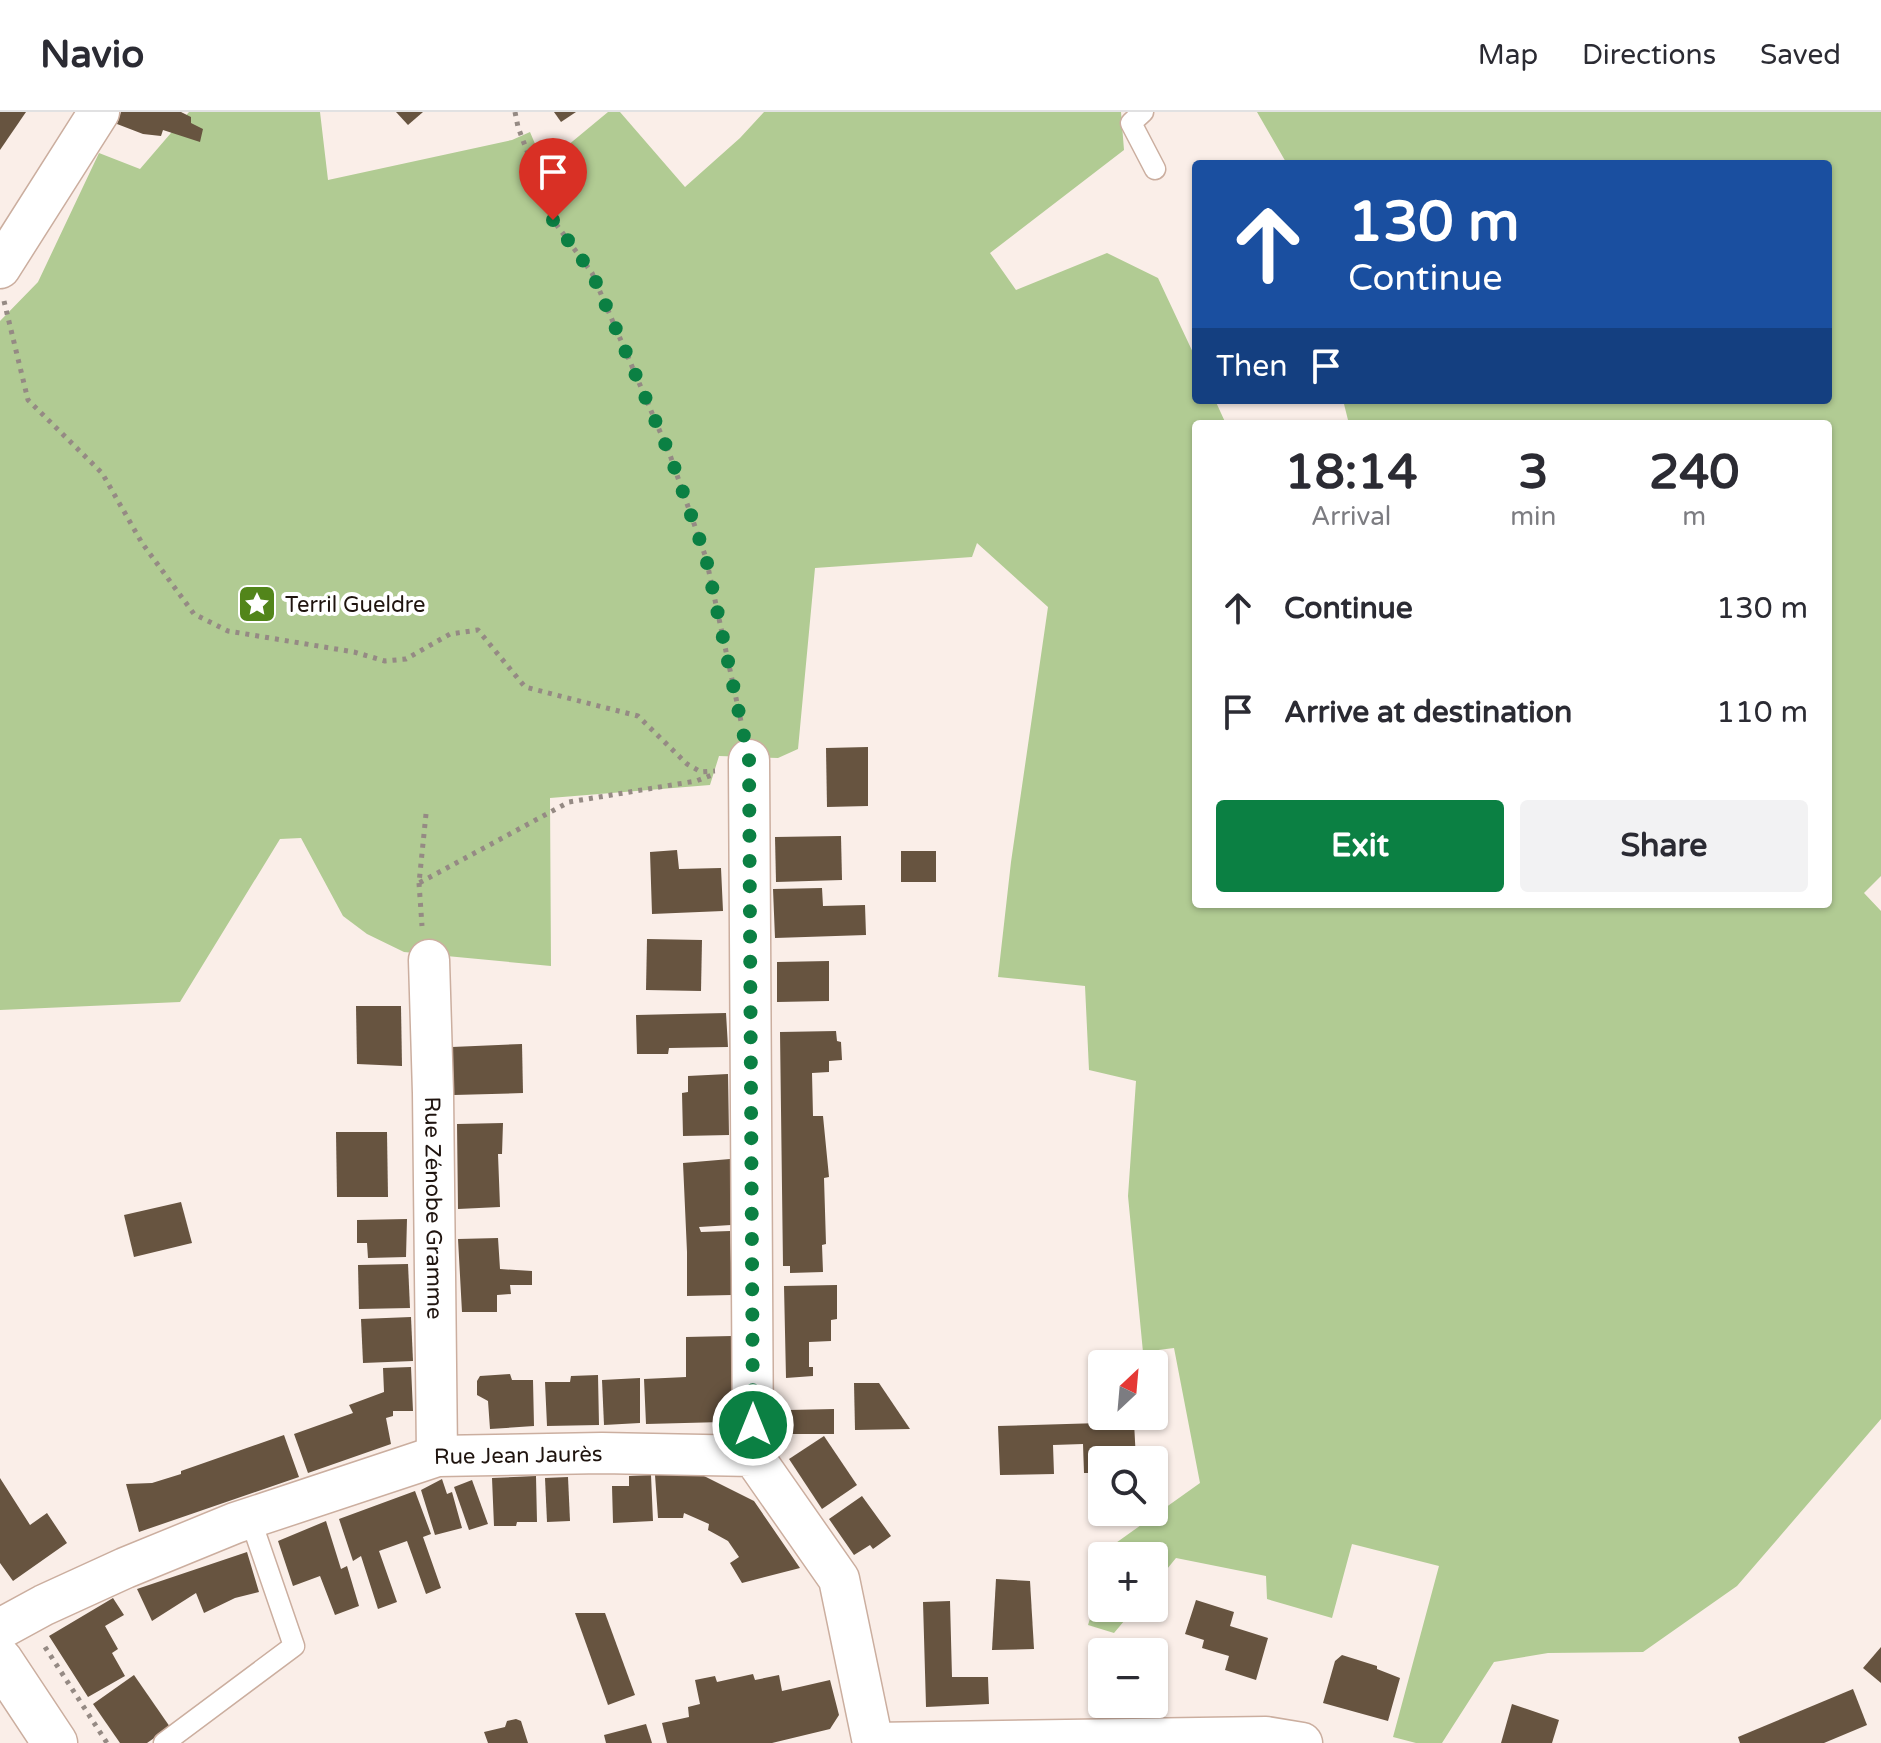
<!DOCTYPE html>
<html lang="en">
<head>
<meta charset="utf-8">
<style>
	body { margin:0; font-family:"Varela Round",sans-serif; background:#f2f2f3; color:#2b2b33; height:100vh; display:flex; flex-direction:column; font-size:30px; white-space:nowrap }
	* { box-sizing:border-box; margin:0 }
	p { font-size:26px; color:#7c7c81 }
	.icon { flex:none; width:44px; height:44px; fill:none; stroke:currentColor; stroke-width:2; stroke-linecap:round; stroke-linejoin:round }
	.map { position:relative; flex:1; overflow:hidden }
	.panel { position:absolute; left:1192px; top:308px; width:640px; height:488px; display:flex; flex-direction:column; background:#fff; border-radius:8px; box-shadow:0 2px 6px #0004 }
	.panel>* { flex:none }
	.banner { position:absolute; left:1192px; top:48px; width:640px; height:244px; border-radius:8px; box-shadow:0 2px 6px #0004; background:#1a4fa0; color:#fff; overflow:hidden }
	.needle { width:52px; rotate:26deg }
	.fabs { position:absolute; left:1088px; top:1238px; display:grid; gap:16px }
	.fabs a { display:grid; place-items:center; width:80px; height:80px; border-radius:8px; background:#fff; box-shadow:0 2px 6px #0004; font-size:40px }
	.pin { position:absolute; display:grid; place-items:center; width:68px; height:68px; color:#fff; margin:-82px -34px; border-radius:50% 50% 50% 0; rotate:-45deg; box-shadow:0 0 8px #0007 }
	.pin .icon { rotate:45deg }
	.me { position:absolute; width:88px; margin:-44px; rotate:0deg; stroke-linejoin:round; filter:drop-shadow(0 0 6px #0008) }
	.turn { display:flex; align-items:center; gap:28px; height:168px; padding:0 24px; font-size:36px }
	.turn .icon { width:104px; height:104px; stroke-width:2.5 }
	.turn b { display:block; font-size:56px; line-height:68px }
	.then { display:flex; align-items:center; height:76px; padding:0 24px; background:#0003; gap:16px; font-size:30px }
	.eta { display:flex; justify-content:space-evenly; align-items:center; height:136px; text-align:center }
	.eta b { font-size:48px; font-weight:700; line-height:56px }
	.cta { display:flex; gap:16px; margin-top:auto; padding:16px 24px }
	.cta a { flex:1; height:92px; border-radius:8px; background:#0b8043; color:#fff; font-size:32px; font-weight:700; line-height:92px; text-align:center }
	.cta a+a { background:#f2f2f3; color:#2b2b33 }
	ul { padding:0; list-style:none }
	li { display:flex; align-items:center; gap:24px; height:104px; padding:0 24px }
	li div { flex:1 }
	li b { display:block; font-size:30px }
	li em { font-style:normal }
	header { display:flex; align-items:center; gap:48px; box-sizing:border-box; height:112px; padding:0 40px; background:#fff; border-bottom:2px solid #e1e1e2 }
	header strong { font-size:38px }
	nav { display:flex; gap:44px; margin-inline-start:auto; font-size:28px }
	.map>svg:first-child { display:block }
	.green { fill:#b1cb93 }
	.building { fill:#675440 }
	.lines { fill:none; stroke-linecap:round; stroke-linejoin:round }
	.service-casing { stroke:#cbae9f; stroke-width:23 }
	.minor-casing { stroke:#cbae9f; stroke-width:43 }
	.primary-casing { stroke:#cbae9f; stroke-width:47 }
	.path { stroke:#958a84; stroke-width:5; stroke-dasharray:4 6; stroke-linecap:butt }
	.service { stroke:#fff; stroke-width:20 }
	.minor { stroke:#fff; stroke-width:40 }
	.primary { stroke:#fff; stroke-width:44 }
	.route { stroke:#0b8043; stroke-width:14; stroke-dasharray:0 25.2 }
	.labels { text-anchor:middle; stroke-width:8; stroke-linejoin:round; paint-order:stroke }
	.poi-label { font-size:22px; fill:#1f140f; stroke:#fff; text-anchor:start }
	.street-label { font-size:22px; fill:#1f140f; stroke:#fff }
</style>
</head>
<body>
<header>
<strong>Navio</strong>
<nav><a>Map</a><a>Directions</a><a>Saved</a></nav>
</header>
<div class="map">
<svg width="1881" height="1631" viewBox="0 0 1881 1631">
	<rect width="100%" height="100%" fill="#faeee8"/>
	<g class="green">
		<path d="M189,0H320L328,68L512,28L530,20L544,53L608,0H620L685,75L740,26L764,0H1121L1124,38L990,141L1016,178L1107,141L1158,166L1196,247V288H1215L1226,312H1196V792H1828V312H1349L1343,288H1828V52H1287L1257,0H1881V764L1864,781L1881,799V1307L1737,1474L1643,1540L1548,1541L1494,1550L1442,1631H1416L1393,1625L1439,1454L1352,1432L1332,1506L1267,1487L1266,1464L1176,1446L1154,1473V1444H1109L1113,1433L1200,1371L1174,1236L1143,1240L1128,1084L1136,969L1089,958L1085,874L998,865L1011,750L1048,495L977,431L972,445L815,456L798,637L778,646L719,644L710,673L550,686L551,854L404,840L367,822L343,804L301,726L280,727L180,890L0,898V209L38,170L99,41L140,57Z"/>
		<path d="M1102,1468V1496H1135L1114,1521L1088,1513Z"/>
	</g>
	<g class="building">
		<path d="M0,0H26L0,38Z"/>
		<path d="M121,0H181L191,5V11L203,17L200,30L163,18L161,24L143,22L117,12Z"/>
		<path d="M396,0H423L408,13Z"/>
		<path d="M554,0H576L561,10Z"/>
		<path d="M868,635V694L827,695L826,636Z"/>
		<path d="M841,724L842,768L776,770L775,725Z"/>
		<path d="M677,738L679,757L721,756L723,799L652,802L650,740Z"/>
		<rect x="901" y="739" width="35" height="31"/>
		<path d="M822,776L823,794L865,793L866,823L775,826L773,777Z"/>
		<path d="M647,827L702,828L701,879L646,878Z"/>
		<path d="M829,849V889L777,890V850Z"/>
		<path d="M356,894H401L402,954L357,952Z"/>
		<path d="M726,901L728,935L669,936L668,942H637L636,903Z"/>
		<path d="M836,919L837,929L841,930L842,948L829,949V960L812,961L813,1004H823L829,1065L824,1066L826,1132L822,1133L823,1160L790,1161V1154H783L780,920Z"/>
		<path d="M522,932L523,981L454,983L452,935Z"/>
		<path d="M728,962L729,1023L683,1024L682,981L688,980V964Z"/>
		<path d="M503,1011L502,1042H498L500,1095L458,1097L457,1012Z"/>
		<path d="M336,1020H387L388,1085H337Z"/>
		<path d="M730,1047L731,1113L699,1115L701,1120L730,1119L732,1183L687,1184V1140L683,1051Z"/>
		<path d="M181,1090L192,1131L134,1145L124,1103Z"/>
		<path d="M407,1107L406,1145L368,1146L367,1131H357V1108Z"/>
		<path d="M498,1126L500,1157L532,1159V1173H510L511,1182L497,1183V1200H462L458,1127Z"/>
		<path d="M408,1152L410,1196L359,1197L358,1153Z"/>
		<path d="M837,1173V1207L831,1208V1229L809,1230V1255H813V1264L786,1266L784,1174Z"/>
		<path d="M411,1205L413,1249L363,1251L361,1207Z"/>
		<path d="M732,1224L735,1297L723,1310L646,1312L644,1267L686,1265V1225Z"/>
		<path d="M411,1255L413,1299H393V1304L386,1306L391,1332L308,1361L294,1322L353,1301L349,1293L384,1280L383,1256Z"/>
		<path d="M510,1262L512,1268H533L534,1314L490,1317L488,1289L477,1283V1269L480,1264Z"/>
		<path d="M598,1263L599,1313L547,1314L545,1270H570L571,1264Z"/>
		<path d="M640,1266V1311L604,1313L602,1268Z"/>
		<path d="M854,1271H879L910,1317L855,1318Z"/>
		<path d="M834,1297V1322H789V1298Z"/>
		<path d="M1134,1310L1136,1348H1102V1361H1084L1083,1332L1053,1333L1054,1362L1000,1363L998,1314Z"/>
		<path d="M284,1323L299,1365L139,1420L126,1372L152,1371L181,1362V1359Z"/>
		<path d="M824,1324L857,1373L822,1397L789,1347Z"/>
		<path d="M700,1362L754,1389L800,1456L742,1471L730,1451L739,1445L728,1429L708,1418L709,1412L684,1401L683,1406H658L655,1363Z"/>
		<path d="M651,1363L653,1409L613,1411L612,1374H629V1364Z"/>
		<path d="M536,1364L537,1410H517L516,1414H494L492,1366Z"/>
		<path d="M568,1365L570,1409L547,1410L545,1366Z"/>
		<path d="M0,1366L30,1413L47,1401L67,1431L13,1469L0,1451Z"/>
		<path d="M442,1367L447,1382L452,1380L462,1416L435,1423L421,1378Z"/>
		<path d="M472,1368L488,1412L469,1418L454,1375Z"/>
		<path d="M415,1379L431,1422L423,1425L441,1476L426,1482L407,1429L379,1439L397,1490L378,1497L361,1444L353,1449L339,1407Z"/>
		<path d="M862,1384L891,1424L873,1437L870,1433L854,1443L829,1407Z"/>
		<path d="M326,1409L341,1457L347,1454L359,1494L335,1503L320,1464L293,1474L278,1429Z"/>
		<path d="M247,1440L259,1480L235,1486L204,1501L196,1481L152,1509L137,1477Z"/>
		<path d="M996,1467L1030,1469L1034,1537L992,1538Z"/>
		<path d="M113,1486L124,1503L105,1514L118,1537L112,1541L125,1564L88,1585L49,1524Z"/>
		<path d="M1196,1488L1234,1500L1230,1514L1268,1526L1256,1568L1225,1558L1229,1544L1202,1536L1204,1528L1185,1522Z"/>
		<path d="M950,1489L952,1565H988L989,1592L926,1595L923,1490Z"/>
		<path d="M575,1501H605L635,1583L608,1593Z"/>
		<path d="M1881,1535V1571L1863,1556Z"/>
		<path d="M1342,1543L1377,1554V1557L1400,1566L1388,1609L1323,1591L1335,1549Z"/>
		<path d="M753,1562L755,1568L779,1563L782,1579L830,1568L839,1603L830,1617L772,1631H667L662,1611L689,1605L688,1595L700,1592L695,1568L715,1564L717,1570Z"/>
		<path d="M134,1563L170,1615L147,1631H120L93,1592Z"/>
		<path d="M1853,1577L1867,1613L1824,1631H1740L1738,1625Z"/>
		<path d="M1512,1592L1559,1608L1552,1631H1501Z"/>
		<path d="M516,1607L521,1609L528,1631H488L484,1620L505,1615L507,1609Z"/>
		<path d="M646,1612L652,1631H606L604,1623Z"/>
	</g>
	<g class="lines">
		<defs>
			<g id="service">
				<path d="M1143,0L1131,11L1155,57"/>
				<path d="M164,1631L294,1534L250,1406"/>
			</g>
			<g id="minor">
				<path d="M0,156L99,0"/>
				<path d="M749,648L753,1344"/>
				<path id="s1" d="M429,848L433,981L437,1344"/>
				<path id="s2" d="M0,1517L44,1493L125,1456L235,1411L437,1344L602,1341L753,1344L839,1467L873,1631"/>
				<path d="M873,1631L1266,1625L1302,1631"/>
			</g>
			<path id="primary" d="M0,1548L55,1631"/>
		</defs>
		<use href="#service" class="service-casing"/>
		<use href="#minor" class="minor-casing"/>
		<use href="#primary" class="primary-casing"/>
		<g class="path">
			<path d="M515,0L518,15L553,108L592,161L670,343L706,446L742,614"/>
			<path d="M4,189L28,288L102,361L142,431L194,502L228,519L354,540L385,549L406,547L450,522L478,518L525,575L638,604L687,652L701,660L715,659"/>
			<path d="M426,702L419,771L569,690L696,669L712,663"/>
			<path d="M419,771L422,814"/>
			<path d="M45,1535L107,1631"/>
		</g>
		<use href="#service" class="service"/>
		<use href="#minor" class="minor"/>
		<use href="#primary" class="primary"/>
	</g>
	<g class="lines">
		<path class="route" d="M553,108L592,161L670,343L706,446L749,648L753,1313"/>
	</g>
	<defs>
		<symbol id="sight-square" viewBox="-11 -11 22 22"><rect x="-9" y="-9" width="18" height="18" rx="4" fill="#52851a" stroke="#fff"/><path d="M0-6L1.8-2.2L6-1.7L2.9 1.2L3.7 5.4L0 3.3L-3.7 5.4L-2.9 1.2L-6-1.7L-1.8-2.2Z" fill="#fff"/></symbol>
	</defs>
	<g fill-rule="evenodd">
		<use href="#sight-square" x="235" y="470" width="44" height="44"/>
	</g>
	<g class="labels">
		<g class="poi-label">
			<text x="285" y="500">Terril Gueldre</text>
		</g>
		<g class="street-label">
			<text dy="8" stroke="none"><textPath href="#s1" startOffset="248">Rue Zénobe Gramme</textPath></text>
			<text dy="8" stroke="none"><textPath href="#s2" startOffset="552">Rue Jean Jaurès</textPath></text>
		</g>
	</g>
</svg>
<div class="fabs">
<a><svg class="needle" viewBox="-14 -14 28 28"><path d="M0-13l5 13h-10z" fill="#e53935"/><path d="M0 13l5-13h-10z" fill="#7c7c81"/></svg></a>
<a><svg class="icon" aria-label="search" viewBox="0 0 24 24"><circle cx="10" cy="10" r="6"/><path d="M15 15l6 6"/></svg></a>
<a>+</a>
<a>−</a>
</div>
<div class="pin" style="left:553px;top:108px;background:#d93025"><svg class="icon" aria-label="arrive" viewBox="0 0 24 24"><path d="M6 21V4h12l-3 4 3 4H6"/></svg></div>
<svg class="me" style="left:753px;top:1313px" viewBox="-20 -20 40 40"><circle r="17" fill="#0b8043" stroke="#fff" stroke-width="3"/><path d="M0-11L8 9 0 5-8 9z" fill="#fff"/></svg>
<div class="banner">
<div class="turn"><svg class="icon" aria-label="ahead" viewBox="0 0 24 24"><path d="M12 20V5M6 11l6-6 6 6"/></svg><div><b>130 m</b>Continue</div></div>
<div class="then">Then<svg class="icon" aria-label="arrive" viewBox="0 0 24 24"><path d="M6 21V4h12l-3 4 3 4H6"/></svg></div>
</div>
<section class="panel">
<div class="eta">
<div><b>18:14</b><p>Arrival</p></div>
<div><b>3</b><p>min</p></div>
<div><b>240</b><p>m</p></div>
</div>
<ul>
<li><svg class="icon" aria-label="ahead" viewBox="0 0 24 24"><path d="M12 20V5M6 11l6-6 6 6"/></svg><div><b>Continue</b></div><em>130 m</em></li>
<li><svg class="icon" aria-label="arrive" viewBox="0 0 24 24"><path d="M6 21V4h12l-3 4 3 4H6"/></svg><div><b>Arrive at destination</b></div><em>110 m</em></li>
</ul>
<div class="cta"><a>Exit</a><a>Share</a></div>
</section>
</div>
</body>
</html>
